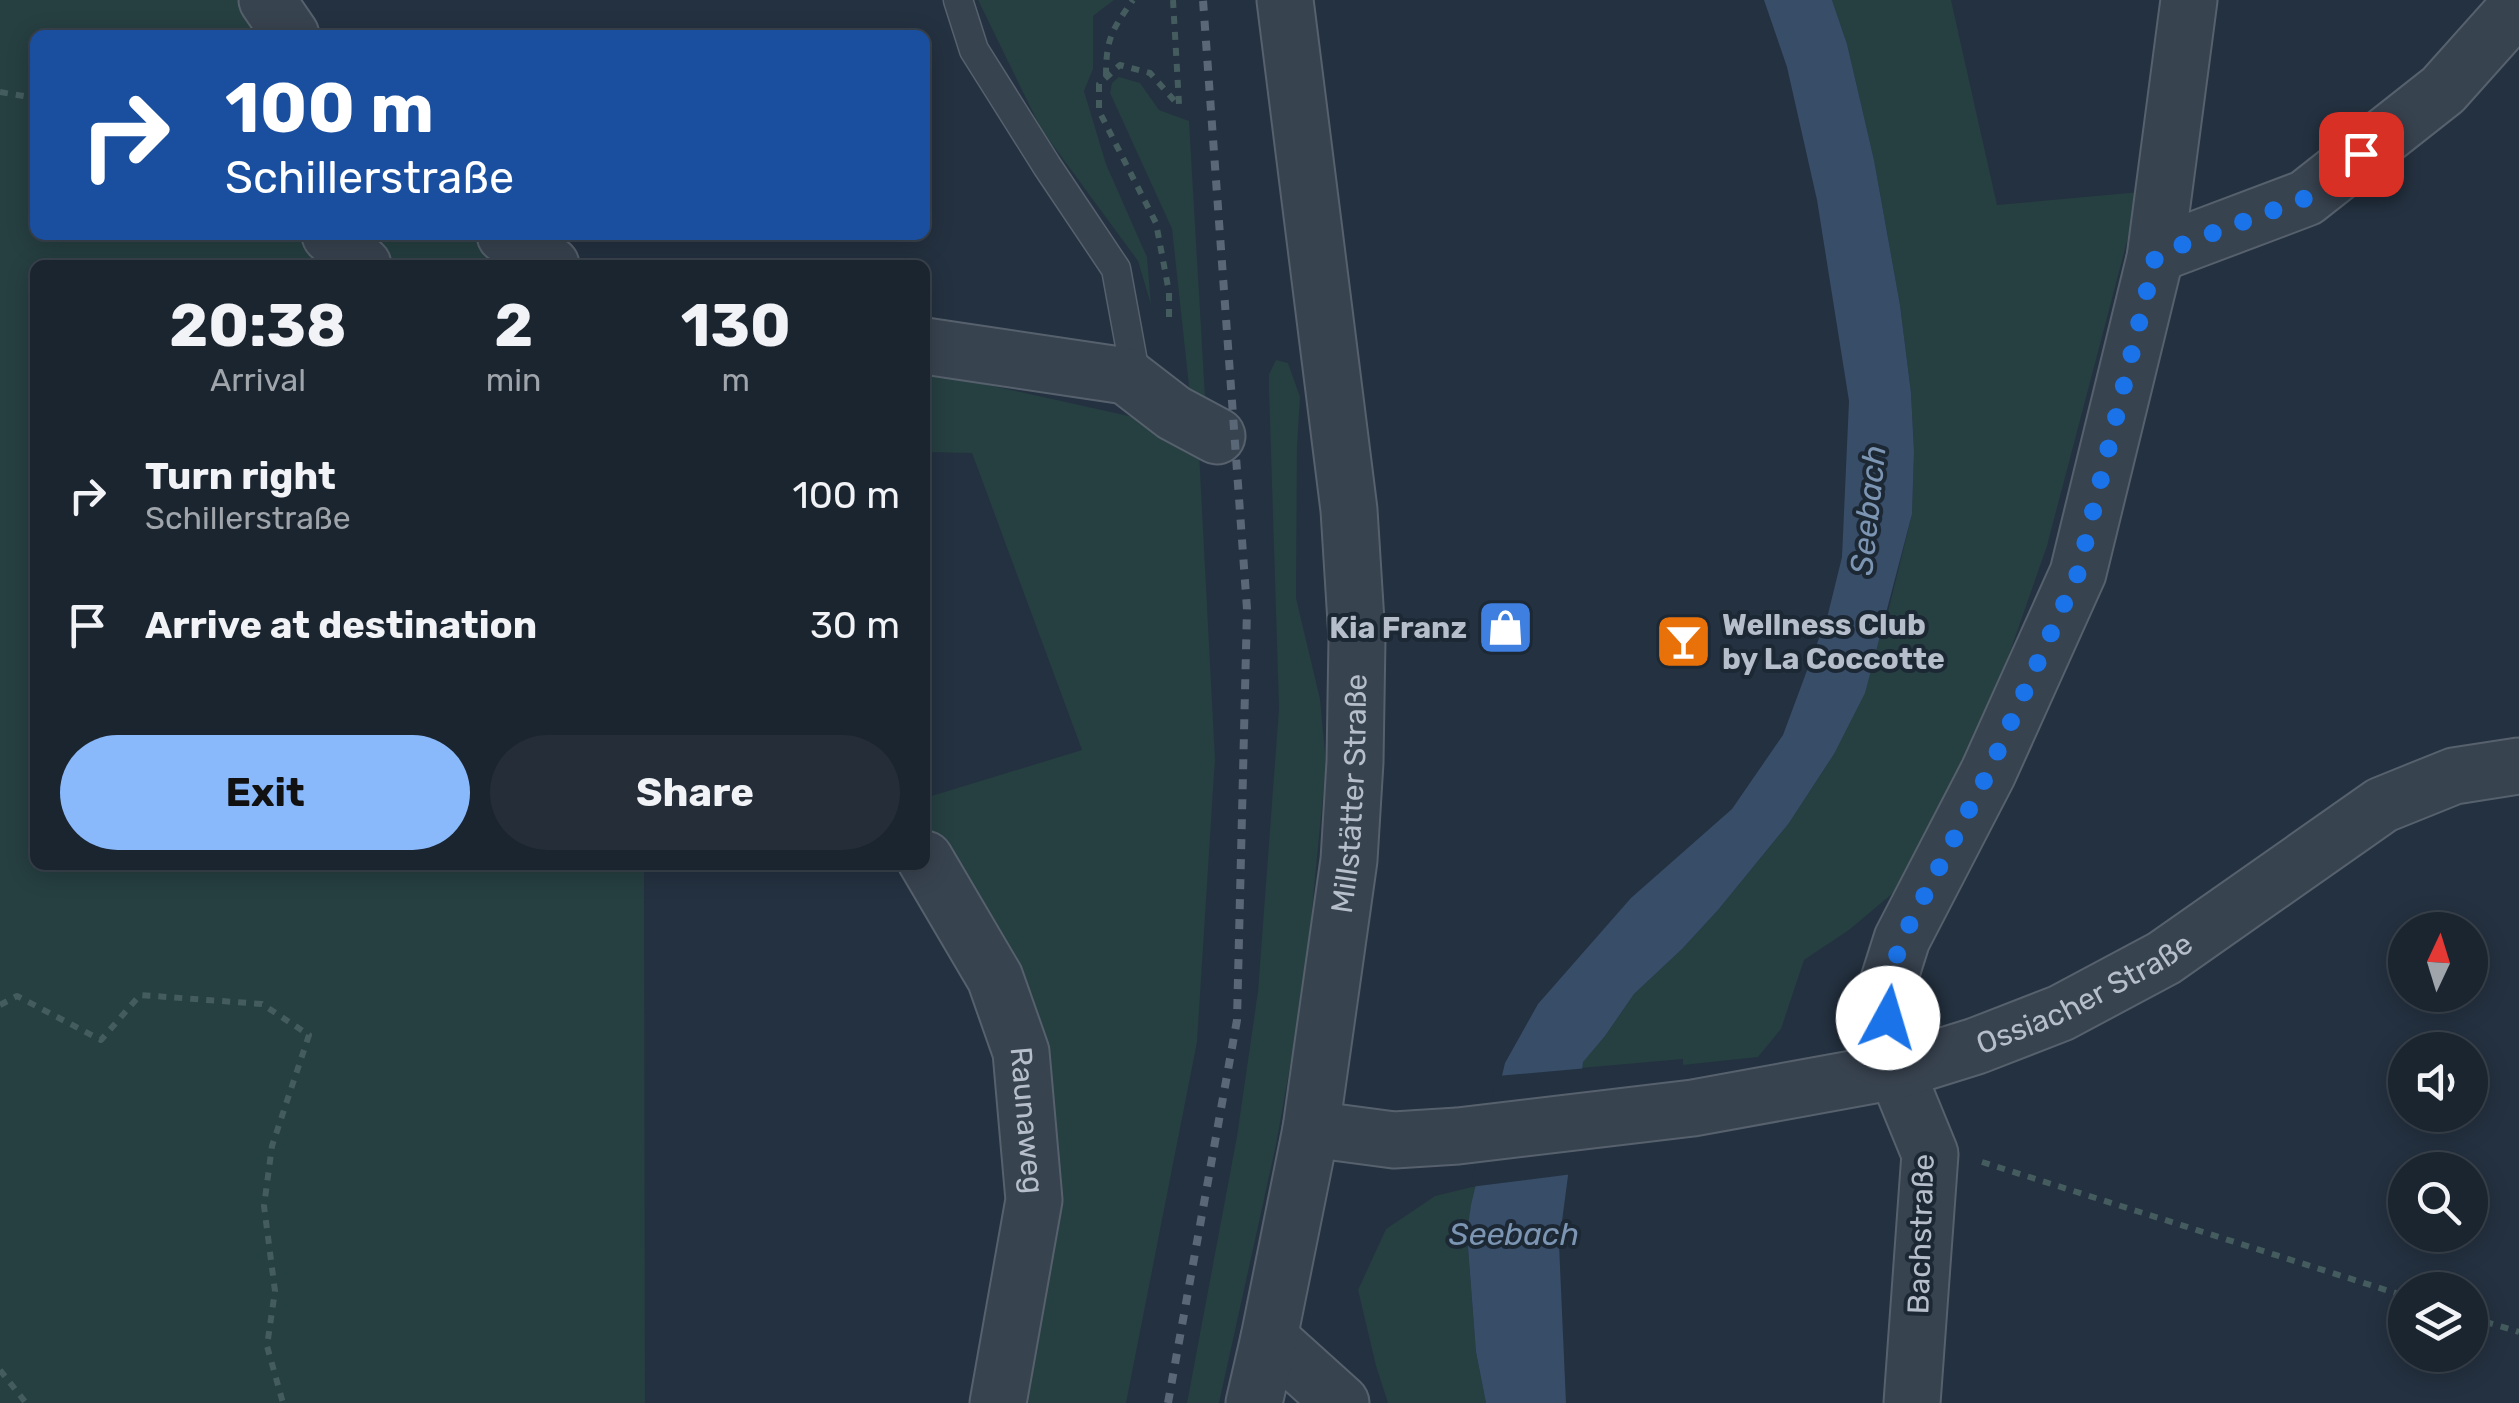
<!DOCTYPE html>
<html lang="en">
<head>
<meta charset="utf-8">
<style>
	body { margin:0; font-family:Rubik,sans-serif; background:#242d38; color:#f1f3f6; height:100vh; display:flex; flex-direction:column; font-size:38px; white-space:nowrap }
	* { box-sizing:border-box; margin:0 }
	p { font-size:32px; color:#a0a5ab }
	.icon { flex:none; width:55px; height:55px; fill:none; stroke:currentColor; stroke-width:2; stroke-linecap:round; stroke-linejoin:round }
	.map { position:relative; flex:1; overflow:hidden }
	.details { position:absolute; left:30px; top:260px; width:900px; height:610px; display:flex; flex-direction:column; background:#1b2530; border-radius:15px; box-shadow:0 5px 25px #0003,0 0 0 2px #39424c }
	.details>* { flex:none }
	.top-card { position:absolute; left:30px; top:30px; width:900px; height:210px; border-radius:15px; box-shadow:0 5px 25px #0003,0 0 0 2px #39424c; background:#1a4fa0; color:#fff; overflow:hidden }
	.needle { width:65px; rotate:4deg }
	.tools { position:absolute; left:2388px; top:912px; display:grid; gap:20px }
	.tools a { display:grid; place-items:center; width:100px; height:100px; border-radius:50%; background:#1b2530; box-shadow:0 5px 25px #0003,0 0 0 2px #39424c; font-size:50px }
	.pin { position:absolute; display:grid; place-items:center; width:85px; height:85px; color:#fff; margin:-42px; border-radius:20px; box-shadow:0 5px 15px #0006 }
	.me { position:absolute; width:110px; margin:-55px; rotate:6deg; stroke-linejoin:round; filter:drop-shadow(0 0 8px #0008) }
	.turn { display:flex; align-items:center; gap:35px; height:210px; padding:0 30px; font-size:45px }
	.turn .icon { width:130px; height:130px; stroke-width:2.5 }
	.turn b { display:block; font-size:70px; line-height:85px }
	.eta { display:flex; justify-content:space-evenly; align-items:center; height:170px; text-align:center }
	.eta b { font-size:60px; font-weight:700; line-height:70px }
	.primary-button { display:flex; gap:20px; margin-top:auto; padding:20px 30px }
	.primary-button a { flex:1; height:115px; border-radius:60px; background:#89b9fb; color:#111; font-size:40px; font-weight:700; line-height:115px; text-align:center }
	.primary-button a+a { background:#242d38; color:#f1f3f6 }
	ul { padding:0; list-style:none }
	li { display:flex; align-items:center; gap:30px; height:130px; padding:0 30px }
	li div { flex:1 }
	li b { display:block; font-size:38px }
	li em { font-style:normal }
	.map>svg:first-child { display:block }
	.green { fill:#263f41 }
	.water { fill:#384d68 }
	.pier { fill:#243140 }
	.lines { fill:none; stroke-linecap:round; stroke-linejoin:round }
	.service-casing { stroke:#56616d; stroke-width:31 }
	.minor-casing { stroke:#56616d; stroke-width:59 }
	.tertiary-casing { stroke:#56616d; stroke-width:59 }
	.path { stroke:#445c5e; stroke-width:6; stroke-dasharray:8 8; stroke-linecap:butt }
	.service { stroke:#384350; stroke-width:28 }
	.minor { stroke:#384350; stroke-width:55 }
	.tertiary { stroke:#384350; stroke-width:55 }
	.rail { stroke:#5a6777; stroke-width:8; stroke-dasharray:10 10; stroke-linecap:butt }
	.route { stroke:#1a73e8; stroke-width:18; stroke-dasharray:0 32.4 }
	.labels { text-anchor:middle; stroke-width:8; stroke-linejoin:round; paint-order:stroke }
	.poi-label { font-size:30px; font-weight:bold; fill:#b5beca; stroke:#1d2835; text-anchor:start }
	.street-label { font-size:30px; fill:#b5beca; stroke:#1d2835 }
	.water-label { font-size:32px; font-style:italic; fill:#7c95b2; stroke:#1d2835 }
</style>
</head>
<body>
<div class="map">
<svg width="2519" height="1403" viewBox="0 0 2519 1403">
	<rect width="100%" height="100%" fill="#243140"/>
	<g class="green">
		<path d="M0,0H242L270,35H35V235H479L524,265H35V865H644L645,1403H0Z"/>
		<path d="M978,0H1114L1093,16V69L1084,91L1106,164L1147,257L1151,305L1138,261L1041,129Z"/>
		<path d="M1832,0H1951L1997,205L2140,192L2047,546L1998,686L1941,819L1893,893L1849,930L1804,960L1781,1029L1758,1057L1683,1065V1059L1581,1068L1583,1061L1605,1036L1634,994L1682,949L1718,910L1789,823L1834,754L1888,612L1912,514L1914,452L1911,393L1900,305L1874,160L1847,44Z"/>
		<path d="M1119,77L1140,83L1159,110L1189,121L1206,414L1191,405L1172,229L1110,93L1112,83Z"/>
		<path d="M1276,360L1288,363L1300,397L1297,447L1296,598L1320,699L1326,764L1305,982L1276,1145L1219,1403H1187L1237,1136L1258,991L1279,708L1269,390V374Z"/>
		<path d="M925,371L1147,420L1199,452L1215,759L1197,1042L1126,1403H996L1032,1271L1055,1104L1024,1003L925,824V798L1082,750L972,453L925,452Z"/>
		<path d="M1476,1186L1467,1235L1476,1352L1486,1403H1388L1376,1366L1358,1290L1386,1229L1435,1196Z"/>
	</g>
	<path class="water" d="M1764,0H1832L1847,44L1874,160L1900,305L1911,393L1914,452L1912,514L1865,693L1834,754L1789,823L1718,910L1682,949L1634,994L1605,1036L1583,1062L1559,1244L1566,1403H1486L1476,1352L1467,1234L1471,1205L1505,1063L1538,1004L1631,898L1732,809L1783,735L1828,614L1842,557L1849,401L1817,200L1787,67Z"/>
	<path class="pier" d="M1588,1068L1573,1174L1470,1187L1497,1076Z"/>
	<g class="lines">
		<defs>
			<path id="service" d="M958,0L974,50L1047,166L1116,269L1133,362L1126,376"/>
			<g id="minor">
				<path d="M267,0L291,35"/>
				<path d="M330,235L363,265"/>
				<path d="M505,235L551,265"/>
				<path d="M2155,258L2168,250L2306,198L2443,90L2519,5"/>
				<path d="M925,346L1126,376L1174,413L1217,436"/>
				<path id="s1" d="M925,859L995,978L1021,1052L1034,1200L998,1403"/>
				<path d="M1269,1338L1341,1403"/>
				<path d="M1912,1403L1930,1154L1896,1071L1888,1017V983L1902,939L1988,773L2078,573L2155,258L2189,0"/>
			</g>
			<g id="tertiary">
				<path id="s2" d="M1311,1129L1394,1140L1458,1136L1693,1108L1896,1071L1976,1046L2061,1013L2164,958L2382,805L2454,776L2519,766"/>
				<path id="s3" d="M1254,1403L1269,1338L1311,1129L1349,860L1355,762L1357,638L1349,510L1285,0"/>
			</g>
		</defs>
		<use href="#service" class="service-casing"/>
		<use href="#minor" class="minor-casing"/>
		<use href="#tertiary" class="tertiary-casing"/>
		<g class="path">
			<path d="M1173,0L1179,104"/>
			<path d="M1106,76C1106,38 1112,30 1133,0"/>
			<path d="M0,92L35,98"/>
			<path d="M1169,317V292L1156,223L1099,111V84L1120,65L1150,73L1179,106"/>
			<path d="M0,1005L17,996L101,1040L140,995L262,1004L309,1035L272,1146L264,1206L275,1291L267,1346L283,1403"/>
			<path d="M1982,1162L2405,1296"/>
			<path d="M2470,1317L2519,1332"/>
			<path d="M0,1370L26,1403"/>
		</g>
		<use href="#service" class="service"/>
		<use href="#minor" class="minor"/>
		<use href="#tertiary" class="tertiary"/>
		<path class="rail" d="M1168,1403L1237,1020L1247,609L1203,0"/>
	</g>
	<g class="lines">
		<path class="route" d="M1888,1018V984L1902,939L1988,773L2078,573L2155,258L2168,250L2306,198L2361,154"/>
	</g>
	<defs>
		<symbol id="shop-square" viewBox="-11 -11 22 22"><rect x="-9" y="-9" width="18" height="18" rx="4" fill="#3f7fe0" stroke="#1d2835"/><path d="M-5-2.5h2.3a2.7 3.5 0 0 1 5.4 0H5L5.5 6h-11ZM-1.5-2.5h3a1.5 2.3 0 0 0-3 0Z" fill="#fff"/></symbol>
		<symbol id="bar-square" viewBox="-11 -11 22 22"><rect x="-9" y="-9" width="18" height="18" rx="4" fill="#e8710a" stroke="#1d2835"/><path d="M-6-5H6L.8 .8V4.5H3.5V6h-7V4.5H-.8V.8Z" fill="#fff"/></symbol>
	</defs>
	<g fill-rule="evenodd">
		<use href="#shop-square" x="1474" y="596" width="63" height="63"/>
		<use href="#bar-square" x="1652" y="610" width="63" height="63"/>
	</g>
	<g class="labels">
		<g class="poi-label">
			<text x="1722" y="635">Wellness Club<tspan x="1722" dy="34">by La Coccotte</tspan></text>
			<text x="1467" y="638" text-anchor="end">Kia Franz</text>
		</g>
		<g class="street-label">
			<text dy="10" stroke="none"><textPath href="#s3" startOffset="618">Millstätter Straße</textPath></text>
			<text dy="10" stroke="none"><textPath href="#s2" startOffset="795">Ossiacher Straße</textPath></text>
			<text dy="10" stroke="none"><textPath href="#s1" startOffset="285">Raunaweg</textPath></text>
			<text transform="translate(1921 1234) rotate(-88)" y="10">Bachstraße</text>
		</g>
		<g class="water-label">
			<text transform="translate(1868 510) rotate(-84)" y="11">Seebach</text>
			<text x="1514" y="1245">Seebach</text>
		</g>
	</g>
</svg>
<div class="tools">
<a><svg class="needle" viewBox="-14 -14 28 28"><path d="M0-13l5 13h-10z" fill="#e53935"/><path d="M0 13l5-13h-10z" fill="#a0a5ab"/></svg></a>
<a><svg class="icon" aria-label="sound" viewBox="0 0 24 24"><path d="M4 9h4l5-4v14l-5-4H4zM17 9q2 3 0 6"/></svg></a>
<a><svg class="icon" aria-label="search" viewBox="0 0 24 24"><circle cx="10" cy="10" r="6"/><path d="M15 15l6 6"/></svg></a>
<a><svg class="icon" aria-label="layers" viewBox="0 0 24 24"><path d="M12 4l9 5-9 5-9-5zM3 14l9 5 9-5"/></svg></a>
</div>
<div class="pin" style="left:2361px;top:154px;background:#d93025"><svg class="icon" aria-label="arrive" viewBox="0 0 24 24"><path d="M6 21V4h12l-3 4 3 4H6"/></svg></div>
<svg class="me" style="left:1888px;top:1018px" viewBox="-20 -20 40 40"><circle r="19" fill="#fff"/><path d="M0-13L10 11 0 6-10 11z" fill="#1a73e8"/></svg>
<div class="top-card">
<div class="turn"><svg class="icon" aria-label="right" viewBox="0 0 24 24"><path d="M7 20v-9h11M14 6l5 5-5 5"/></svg><div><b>100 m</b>Schillerstraße</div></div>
</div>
<section class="details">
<div class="eta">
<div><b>20:38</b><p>Arrival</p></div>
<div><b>2</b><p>min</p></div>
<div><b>130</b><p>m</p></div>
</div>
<ul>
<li><svg class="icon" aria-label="right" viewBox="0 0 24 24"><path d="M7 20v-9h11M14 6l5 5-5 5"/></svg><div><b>Turn right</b><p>Schillerstraße</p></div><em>100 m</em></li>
<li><svg class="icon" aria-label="arrive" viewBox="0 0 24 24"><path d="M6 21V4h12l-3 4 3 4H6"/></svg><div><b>Arrive at destination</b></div><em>30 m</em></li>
</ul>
<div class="primary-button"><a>Exit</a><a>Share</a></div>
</section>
</div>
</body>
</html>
